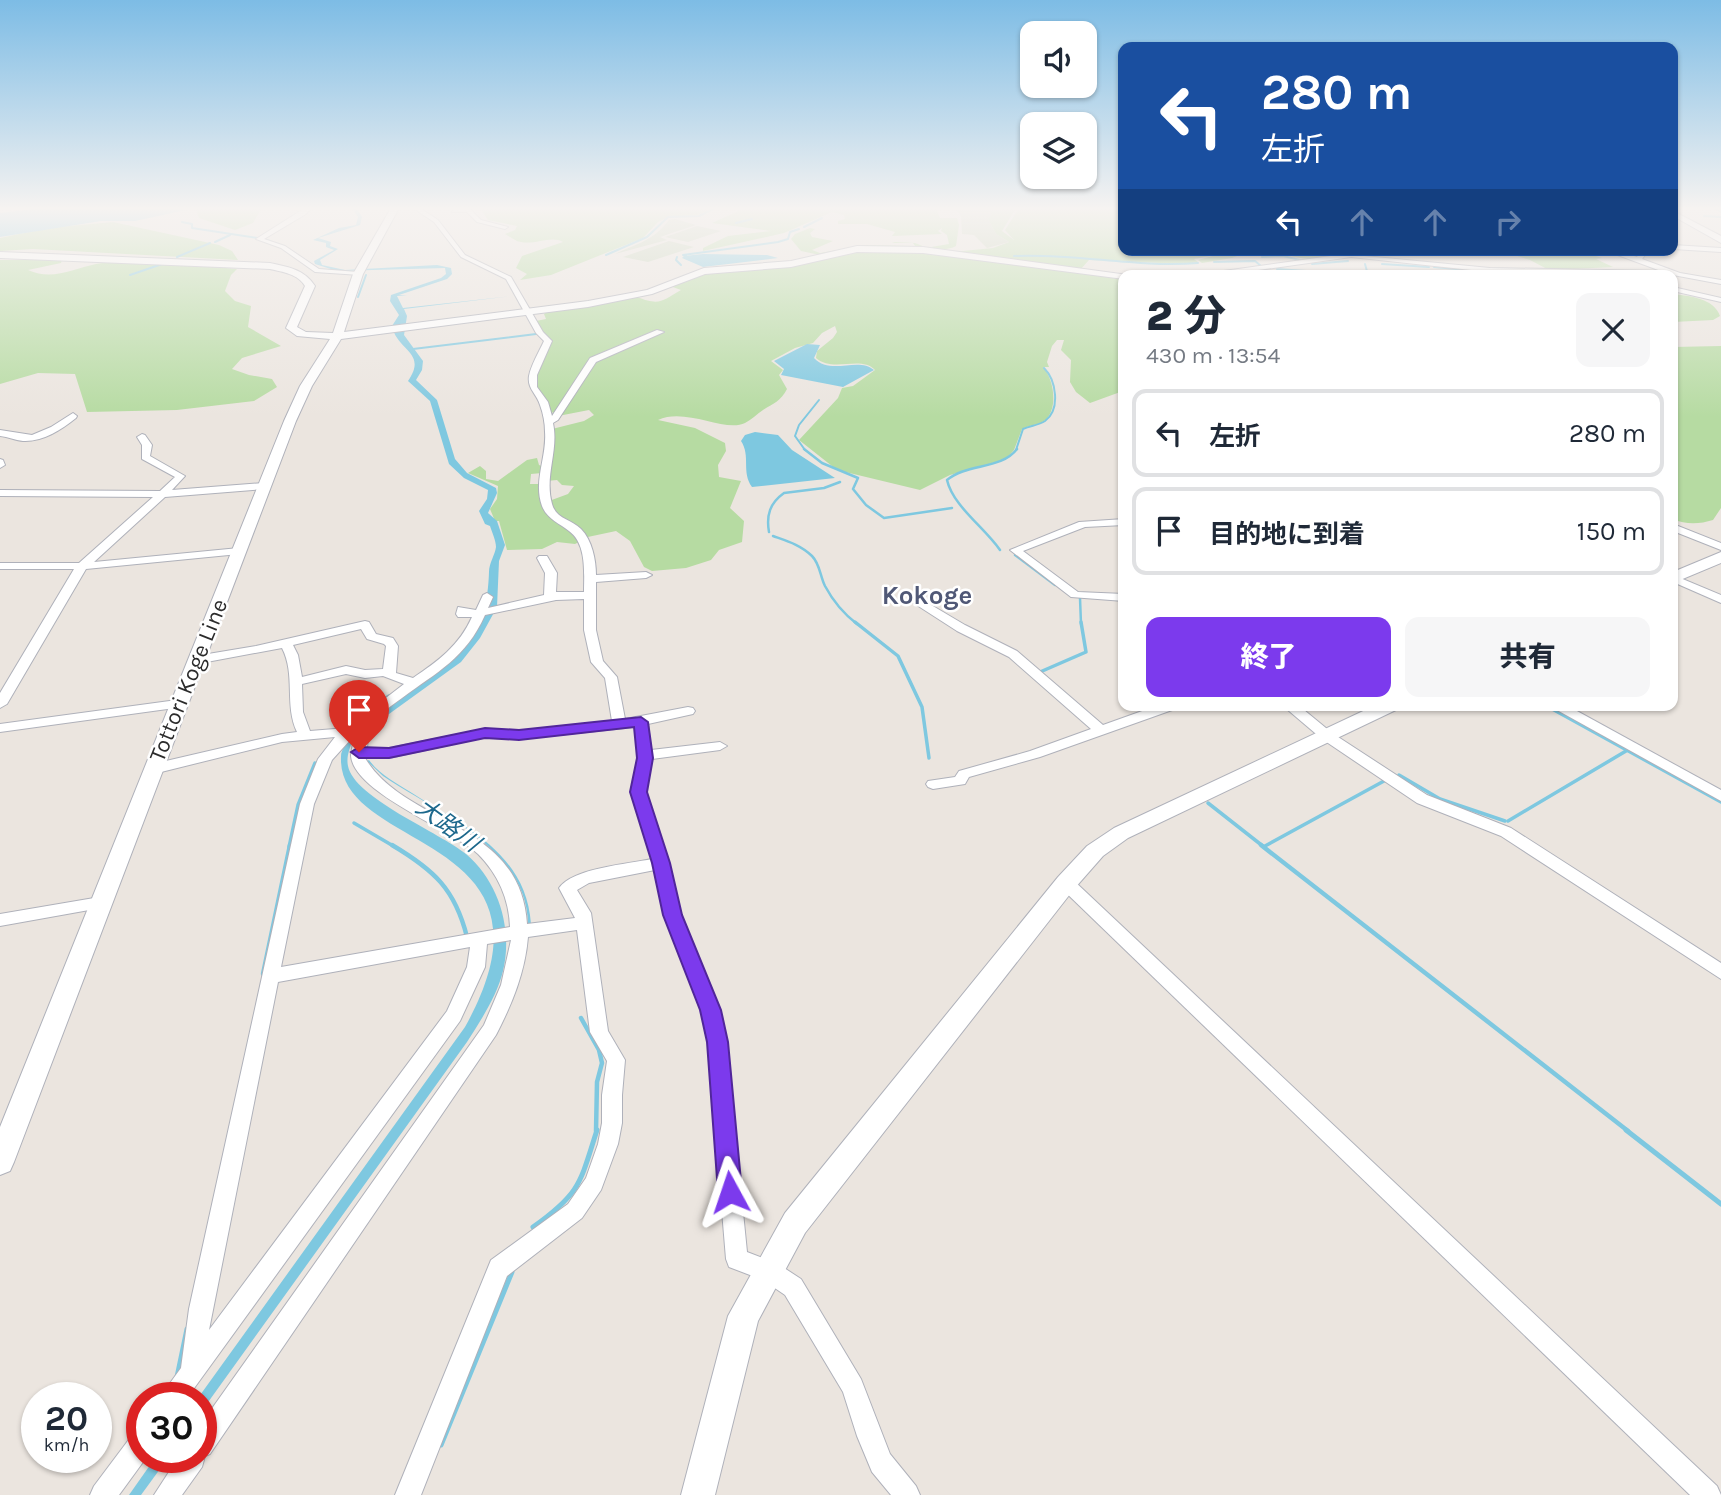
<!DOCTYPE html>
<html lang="ja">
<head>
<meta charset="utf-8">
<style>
	body { margin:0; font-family:Karla,"Noto Sans JP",sans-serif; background:#f6f6f7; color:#1f2937; height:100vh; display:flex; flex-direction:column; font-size:26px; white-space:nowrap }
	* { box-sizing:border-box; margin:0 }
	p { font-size:23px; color:#747a83 }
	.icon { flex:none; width:38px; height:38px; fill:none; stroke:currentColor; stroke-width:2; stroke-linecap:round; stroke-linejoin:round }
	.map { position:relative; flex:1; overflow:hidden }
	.panel { position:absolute; left:1118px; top:270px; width:560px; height:441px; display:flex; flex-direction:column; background:#fff; border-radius:14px; box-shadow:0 2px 5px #0004 }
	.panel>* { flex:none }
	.hud { position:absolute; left:1118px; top:42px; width:560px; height:214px; border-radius:14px; box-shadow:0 2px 5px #0004; background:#1a4fa0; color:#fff; overflow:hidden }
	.buttons { position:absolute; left:1020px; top:21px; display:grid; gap:14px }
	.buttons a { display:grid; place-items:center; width:77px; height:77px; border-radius:14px; background:#fff; box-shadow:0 2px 5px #0004; font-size:35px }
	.speed { position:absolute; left:21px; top:1382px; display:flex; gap:14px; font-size:35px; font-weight:700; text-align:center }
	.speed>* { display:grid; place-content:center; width:91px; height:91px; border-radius:50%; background:#fff; box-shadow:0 2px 5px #0004; line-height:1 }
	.speed small { font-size:18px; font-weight:400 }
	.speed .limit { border:10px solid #d22; background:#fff; color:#111 }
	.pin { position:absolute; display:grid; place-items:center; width:60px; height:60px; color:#fff; margin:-72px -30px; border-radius:50% 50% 50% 0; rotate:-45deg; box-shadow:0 0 7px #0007 }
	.pin .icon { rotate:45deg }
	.me { position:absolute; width:77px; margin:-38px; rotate:355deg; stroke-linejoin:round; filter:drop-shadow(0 0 5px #0008) }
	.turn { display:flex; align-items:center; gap:24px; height:147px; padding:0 28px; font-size:32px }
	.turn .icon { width:91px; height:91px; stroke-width:2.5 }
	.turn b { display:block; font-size:49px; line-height:60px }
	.lanes { display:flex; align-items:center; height:66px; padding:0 28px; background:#0003; justify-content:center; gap:35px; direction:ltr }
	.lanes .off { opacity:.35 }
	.round { display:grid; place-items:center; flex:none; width:74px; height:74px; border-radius:14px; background:#f6f6f7 }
	.summary { display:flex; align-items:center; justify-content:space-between; height:119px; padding:0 28px }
	h1 { font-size:42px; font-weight:800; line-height:52px }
	.action { display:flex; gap:14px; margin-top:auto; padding:14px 28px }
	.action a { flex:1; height:80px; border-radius:14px; background:#7c3aed; color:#fff; font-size:28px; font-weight:800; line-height:80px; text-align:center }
	.action a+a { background:#f6f6f7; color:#1f2937 }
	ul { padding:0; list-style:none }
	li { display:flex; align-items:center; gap:21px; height:88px; margin:0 14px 10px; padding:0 14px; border:4px solid #e0e1e3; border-radius:14px }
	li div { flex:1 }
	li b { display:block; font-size:26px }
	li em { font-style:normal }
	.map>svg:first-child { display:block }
	.green { fill:#b6dba2 }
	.cemetery { fill:#c5d3b8 }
	.water { fill:#7ec8e0 }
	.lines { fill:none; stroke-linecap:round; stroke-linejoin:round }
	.stream-far4 { stroke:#7ec8e0; stroke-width:2 }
	.stream-far3 { stroke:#7ec8e0; stroke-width:2.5 }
	.stream-far2 { stroke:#7ec8e0; stroke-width:3.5 }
	.stream-far1 { stroke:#7ec8e0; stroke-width:4.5 }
	.stream { stroke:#7ec8e0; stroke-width:5 }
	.street-casing { stroke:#afb1ba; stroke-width:2 }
	.secondary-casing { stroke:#afb1ba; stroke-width:2 }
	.street { fill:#fff; fill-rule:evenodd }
	.secondary { fill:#fff; fill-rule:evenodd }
	.route { fill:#7c3aed; stroke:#51269a; stroke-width:2 }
	.labels { text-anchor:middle; stroke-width:5; stroke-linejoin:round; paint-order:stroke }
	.street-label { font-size:23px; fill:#2b2b2b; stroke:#fff }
	.water-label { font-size:24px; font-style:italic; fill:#1d688c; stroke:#fff }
	.quarter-label { font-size:26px; font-weight:bold; fill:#505876; stroke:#fff }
</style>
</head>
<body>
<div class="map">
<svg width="1721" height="1495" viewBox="0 0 1721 1495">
	<rect width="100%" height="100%" fill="#ebe5df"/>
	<g class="green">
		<path d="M185,208H262L253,223L235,230L199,218L196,210Z"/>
		<path d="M480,208H711L712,209L697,215L668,217L658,222L643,238L551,275L520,280L527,274L516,268L522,256L563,242C552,235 535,245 521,242C515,241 511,237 505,234L515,230L517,226L488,220Z"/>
		<path d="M745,208H939L937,211L940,218H957L959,225L956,246C949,250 938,250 931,247L949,244L947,235L941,231L942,228L938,231L942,234L892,236L895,232L867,224H838V221L845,219L844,215L832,212L784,233L703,251V248L728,236L771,231L712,223Z"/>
		<path d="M1008,208H1016L1002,231L1014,240L1005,230L1019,208H1123V214L1117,216L1123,219L1124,250H1253L1232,258L1202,263L1198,260L1220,254L1194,259L1198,262L1185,264L1089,260L1080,270L953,252L993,248L1009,242L996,234L988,219L992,212Z"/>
		<path d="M113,222L219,245L232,251L238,260L33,249L0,251V238L48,228Z"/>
		<path d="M810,228L815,229L810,233L812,237L833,241L812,250L820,253L866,245L915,246L913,243H892L895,242L915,243L925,247L851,248L820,255L801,251L791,239L795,234Z"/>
		<path d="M1278,250H1378C1344,255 1309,268 1278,250Z"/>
		<path d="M1512,250H1527L1535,254L1531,250H1577L1568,256L1581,251L1602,258L1596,259L1613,267L1549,270L1530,260L1514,255L1518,254Z"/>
		<path d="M912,251L1123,277V391L1090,403L1076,392L1070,382L1071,360L1061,350L1064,340H1057L1052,346L1047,362L1049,367H1043C1054,379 1059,410 1044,421C1038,425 1029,425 1022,429L1014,450L1006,459L950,475L920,490L837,470L799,440L838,398L842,388L853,386L875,370C861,355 833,373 816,358L817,351L833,338L837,332L835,326L822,333L813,343L795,348L771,361L783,370L779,375L787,389C781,401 774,403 763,410C757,414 751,420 745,423C725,433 686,407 658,420L695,428L725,443L726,451L718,465L719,477L741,481L730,508L744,521L742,542L719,550L711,560L686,568L652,571L644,567L630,541L616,531L583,538L557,517L549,501L568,494L574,486L562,485L557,480L546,481L552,429L584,421L594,415L589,410L558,416L596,357L557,413L547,412L534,381L548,345L536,321L546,319L544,314L547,312L637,297C660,306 662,301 681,290L670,286L698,274L779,267L845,252Z"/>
		<path d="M0,260H62L61,263L28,270C52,281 73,269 96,264C135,256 197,266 237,269L231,275L225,291L235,301L251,306L248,327L281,346L242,358L232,369L249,375L272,379L277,387L254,401L177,410L87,412L75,374L38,373L0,384Z"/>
		<path d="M1673,294C1689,296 1714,298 1720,316L1713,320L1673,322Z"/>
		<path d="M1721,346V508L1713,520C1700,524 1686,525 1673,519V347Z"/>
		<path d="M537,458L539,465L544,467L542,473L531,474L530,484H542C548,508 564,524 581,541L575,544L557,542L542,549L507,550L499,521H495L490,509L497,499L498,486L468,473L480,466L486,471V479L498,481L527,460Z"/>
	</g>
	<g class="cemetery">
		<path d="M955,208L1001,209L992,212L988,219L996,234L1009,242L987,248L974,235L962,234L961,216Z"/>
		<path d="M675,219L696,225L660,237L667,240L615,254C638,243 653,241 669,220Z"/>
		<path d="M697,226L721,231L688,242L665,237Z"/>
		<path d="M669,241L694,247L648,262L623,257Z"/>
	</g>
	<g class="water">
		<path d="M40,208H170L186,210L135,221H101L0,237V213Z"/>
		<path d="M352,208H357L362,217L360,225L318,238L331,242L330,246L338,249L320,260L322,265L345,270L437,265L451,268L452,274L447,279L399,295H407L397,296L403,308L513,296L404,309L407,316L404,335L423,361L422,370L416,380L437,400L455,459L467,473L496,488L497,493L488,513L497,521L505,545L499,561L497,607L480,638L461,662L353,740C350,747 346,757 348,766C354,798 441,833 466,854C499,882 513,929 503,971C497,996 481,1020 467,1042L201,1412V1398H198L465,1027C574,831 337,854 341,757C343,724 440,677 463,650C483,628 488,601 489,572C489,563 495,555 496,547C496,541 492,532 490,526L485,524L479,511L487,499L488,490L464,478L449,464L430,401L408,381C428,352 397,351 392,326L399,315L390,301L391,295L441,278L446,274L445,268L337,271L315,264L314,261L334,250L326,247V243L313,240L339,228L356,225L358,217Z"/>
		<path d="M703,254L767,255L778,258L703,267L682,258L684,256Z"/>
		<path d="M807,344L820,345L814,358C831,376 858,356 874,370L843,387L781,375L784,369L774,361Z"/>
		<path d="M755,432L778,435L792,450L835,478L752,487C741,472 751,456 741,441L745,435Z"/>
		<path d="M369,760C380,775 396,783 412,793C465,827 526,853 531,924H528C527,849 437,812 383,776L367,761Z"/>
		<path d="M155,1458H168L141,1495H129Z"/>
	</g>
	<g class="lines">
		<g class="stream-far4">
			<path d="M1714,208L1721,212"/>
			<path d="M1704,216L1721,217"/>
			<path d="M182,222L192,224V228L258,238"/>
			<path d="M736,223L752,219"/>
			<path d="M804,227L822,218"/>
			<path d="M264,239L285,247L317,268"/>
			<path d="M215,242L230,235"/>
			<path d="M1260,250L1265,254L1262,257L1283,256L1304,261"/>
			<path d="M606,255L647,237L668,217L699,216L715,208"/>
			<path d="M686,256L683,255L778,242L788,239L790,232L799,229"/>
			<path d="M1014,256C1076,253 1136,268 1198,263"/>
			<path d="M177,257L210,243"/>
			<path d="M677,257L676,260L681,265"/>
			<path d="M1214,262L1255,261L1261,266"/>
			<path d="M1312,264L1348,261"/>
			<path d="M1365,264L1368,275"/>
			<path d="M1382,264L1429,267"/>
			<path d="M1434,267L1480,271"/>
			<path d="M1277,269L1364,275"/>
			<path d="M1484,272L1495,275"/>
			<path d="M130,275L162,264"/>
			<path d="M358,297L366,275"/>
			<path d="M413,349L536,334"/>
			<path d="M805,450L795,436L799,425L819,400"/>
			<path d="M1016,450L1023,429C1030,426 1039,425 1045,421C1061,409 1056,380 1044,368"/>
		</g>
		<g class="stream-far3">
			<path d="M804,449L822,463L858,478L853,489L866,505L884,518L952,508"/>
			<path d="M769,532C766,515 770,503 784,493L824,488L840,482"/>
			<path d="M773,536C787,541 801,545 812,556C820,564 820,576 825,586C833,601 844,614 857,624"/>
			<path d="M1000,550C984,527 953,506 947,480C967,463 1001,470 1017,449"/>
			<path d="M1015,555L1055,585"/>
			<path d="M1080,598L1081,624"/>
		</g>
		<g class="stream-far2">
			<path d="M855,622L898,656L922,707L929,758"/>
			<path d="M1040,672L1086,652L1081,622"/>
			<path d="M1545,705L1721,802"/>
			<path d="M345,726L389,696"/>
			<path d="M1399,775L1440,799L1505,821"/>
			<path d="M1208,803L1264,847"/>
			<path d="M1508,821L1626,751"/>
			<path d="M354,823L395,847"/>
			<path d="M1265,846L1384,781"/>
			<path d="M289,847L298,805L315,763"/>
		</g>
		<g class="stream-far1">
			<path d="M392,845C434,870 455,889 467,937"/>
			<path d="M1261,845L1628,1131"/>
			<path d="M263,974L290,845"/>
			<path d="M581,1018L599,1050L602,1063L597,1082L596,1131"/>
		</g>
		<g class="stream">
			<path d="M1626,1130L1721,1204"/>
			<path d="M533,1227C581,1193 580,1183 597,1130"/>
			<path d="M177,1377L187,1329"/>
			<path d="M441,1445L512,1272"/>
		</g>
		<defs>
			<g id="street">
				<path d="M305,208H311L306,214L264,239L285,246L319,269L358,272L360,275L315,272L281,248L256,239Z"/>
				<path d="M413,208H420L438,220L465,255L511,277L543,332L552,341L537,375V387L548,402L552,416L590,358L657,330L664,332L596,362L558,420L553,423C559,451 544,476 552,504C556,519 571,519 581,529C592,540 596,560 596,575L646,572L652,575L646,578L596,582V630L603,661L617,677L625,719L688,707L693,708L695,711L693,714L648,724L651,750L720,742L727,746L720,750L652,759L646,792L669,863L681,915L720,1010L726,1042L747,1252L778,1264L801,1279L861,1379L890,1454L916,1486L920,1495H891L872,1472L857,1436L843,1392L785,1295L763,1280L729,1267L726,1259L708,1042L702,1010L665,915L655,870L589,883L577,890L591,913L608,1031L625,1060L622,1095V1123L618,1144L601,1190L582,1218L507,1276L421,1495H395L491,1260L568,1204L586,1178L598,1144L602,1123V1095L607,1061L590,1032L577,930L528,937C525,973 512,1004 496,1035L210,1454L205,1456L202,1467L182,1495H154L178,1458H201V1424L484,1025L501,985L511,940L487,944L485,967L460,1021L187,1398H161L165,1390L181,1368L189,1309L300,804L318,759L335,737L282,742L153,774L148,772L146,769L148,766L153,764L282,734L297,732C284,705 296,675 282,648L196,664L190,660L196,656L256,646L365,621L369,622L376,634L393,638L398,646L396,673L413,678C438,661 459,646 472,617H458L456,614L458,607L476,610L483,595L487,593L493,597L488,608L544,595L545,573L537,558L539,556H547L557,573L556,592H584C584,573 587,544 569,531C559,523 547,519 542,506C533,481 547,457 545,432C545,423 543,413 540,405C537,394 527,389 529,376C531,365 539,352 544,341L536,333L506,279L461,257L434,222ZM584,599V630L591,662L605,678L612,721L519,731L485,729L389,748H367L368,738L359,732C373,721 387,708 402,698C437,672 466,658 485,615L556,600ZM361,629L367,639L384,644L386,646L383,669L365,670L346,666L302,677L298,655L293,645ZM346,674L365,678L383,676L404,684L347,728L310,731L303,712L302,684ZM635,727L638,758L632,792L652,859C628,864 573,868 559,888L575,918L527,924C521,821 406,826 365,758H389L485,737L519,739ZM351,739L354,740C353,745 351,751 351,756C354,793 453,830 478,854C498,874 509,899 510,927L281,967L314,804L332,760ZM470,947L467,967L447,1011L209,1330L278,982Z"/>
				<path d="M454,209H470L481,220L508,227L505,229L477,222L467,212H452Z"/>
				<path d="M1673,245L1721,248V252L1673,249Z"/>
				<path d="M1604,250H1615L1637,257L1642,250H1649L1642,259L1680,273L1721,280V284L1673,275L1490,272L1351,257L1354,255L1490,268L1661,271Z"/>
				<path d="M1673,287L1721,298V302L1673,291Z"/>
				<path d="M73,413L77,416L76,418C61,430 43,442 23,441C15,440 8,437 0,436V430L32,435L51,427Z"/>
				<path d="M142,434L145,435L152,445L150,456L185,476L172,490L264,483L269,486L264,489L165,497L94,562L239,548L245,551L239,554L86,569L7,704L0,708V693L74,569H0V563H79L153,497L0,496V490L160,491L175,477L142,459V445L137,437Z"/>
				<path d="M0,459L3,460L5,465L0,468Z"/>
				<path d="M1124,519V525L1085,527L1023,551L1078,592L1124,594V601L1071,597L1010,550L1079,522Z"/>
				<path d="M1673,524L1721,543V550L1673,531Z"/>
				<path d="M1673,575L1721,595V603L1673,582Z"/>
				<path d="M916,596L965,625L1017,651L1103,725L1159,705L1177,706L1175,709L1040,757L969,777L965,784L933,789L928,787L926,784L928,781L955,777L959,771L1030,751L1091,729L1009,657L957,631L912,602V598Z"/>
				<path d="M177,700L182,701L184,704L182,707L0,732V724Z"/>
				<path d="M1282,705H1298L1332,733L1427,795L1511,828L1721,963V979L1501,836L1417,803L1322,739Z"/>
				<path d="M1548,705H1566L1721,790V801Z"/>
				<path d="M1066,877L1072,879L1717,1486L1721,1495H1690L1060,887L1058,883L1060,879Z"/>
				<path d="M100,897L106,899L108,903L106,907L0,926V914Z"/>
				<path d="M142,1431V1458H146L119,1495H90L94,1486L133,1434Z"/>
			</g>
			<g id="secondary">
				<path d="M391,208H399L363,274L344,332L588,301L647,290L704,268L791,261L857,246L923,247L1128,275H1124V279L923,253L857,252L791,267L705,274L652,294L588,307L341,339L312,386L296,421L14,1162L10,1171L0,1175V1127L284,421L300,386L330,339L297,336L286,328L305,286C298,274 283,272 270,269L0,258V252L270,263C288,267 304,269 315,286L297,327L306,332L333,333L353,274Z"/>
				<path d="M1673,211L1721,236V243L1673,216Z"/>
				<path d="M1374,250H1401L1223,275H1195Z"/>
				<path d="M1721,552V563L1673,583V572Z"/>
				<path d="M1376,705H1401L1398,709L1128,838L1103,856L1074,889L805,1233L758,1321L715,1495H681L728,1316L785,1213L1058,877L1087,846L1114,828Z"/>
			</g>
		</defs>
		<use href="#street" class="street-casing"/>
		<use href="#secondary" class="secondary-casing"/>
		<use href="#street" class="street"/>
		<use href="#secondary" class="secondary"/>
	</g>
	<linearGradient id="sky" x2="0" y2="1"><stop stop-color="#7dbce5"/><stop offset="0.5" stop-color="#f6f3f1"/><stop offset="1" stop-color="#f6f3f1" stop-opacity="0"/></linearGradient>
	<rect width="1721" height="417" fill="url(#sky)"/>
	<path class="route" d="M641,717L648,722L653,758L647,792L670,863L682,915L721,1010L728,1042L742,1192L738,1200L730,1203L721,1200L718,1192L707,1042L700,1010L663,915L652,863L630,792L637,758L634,727L519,740L485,738L389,758H359L351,752L359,747L389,748L485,728L519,730Z"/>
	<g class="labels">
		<g class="street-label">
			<text transform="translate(188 680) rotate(-68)" y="8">Tottori Koge Line</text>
		</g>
		<g class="water-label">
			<text transform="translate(448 825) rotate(36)" y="8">大路川</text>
		</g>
		<g class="quarter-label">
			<text x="927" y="604">Kokoge</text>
		</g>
	</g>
</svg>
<div class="buttons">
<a><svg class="icon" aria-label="sound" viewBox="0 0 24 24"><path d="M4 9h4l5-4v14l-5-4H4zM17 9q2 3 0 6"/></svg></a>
<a><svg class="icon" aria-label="layers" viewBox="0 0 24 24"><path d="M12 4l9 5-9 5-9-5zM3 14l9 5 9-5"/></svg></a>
</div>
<div class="speed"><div>20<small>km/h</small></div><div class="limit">30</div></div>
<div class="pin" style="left:359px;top:752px;background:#d93025"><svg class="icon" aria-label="arrive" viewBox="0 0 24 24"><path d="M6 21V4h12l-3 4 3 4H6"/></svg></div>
<svg class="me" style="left:730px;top:1192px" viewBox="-20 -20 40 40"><path d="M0-17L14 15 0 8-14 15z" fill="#7c3aed" stroke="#fff" stroke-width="4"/></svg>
<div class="hud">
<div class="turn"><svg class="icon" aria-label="left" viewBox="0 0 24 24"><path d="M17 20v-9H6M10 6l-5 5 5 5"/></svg><div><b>280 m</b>左折</div></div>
<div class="lanes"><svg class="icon" aria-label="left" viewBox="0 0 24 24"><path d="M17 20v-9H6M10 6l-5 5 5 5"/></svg><svg class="icon off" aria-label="ahead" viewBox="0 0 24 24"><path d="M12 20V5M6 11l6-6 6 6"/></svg><svg class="icon off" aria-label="ahead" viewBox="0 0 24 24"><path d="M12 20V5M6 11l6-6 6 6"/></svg><svg class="icon off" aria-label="right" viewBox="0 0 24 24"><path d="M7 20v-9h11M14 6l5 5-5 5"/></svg></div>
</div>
<section class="panel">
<div class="summary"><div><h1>2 分</h1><p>430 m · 13:54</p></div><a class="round"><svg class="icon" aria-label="close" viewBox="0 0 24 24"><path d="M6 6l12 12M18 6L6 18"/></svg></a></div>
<ul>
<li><svg class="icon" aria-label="left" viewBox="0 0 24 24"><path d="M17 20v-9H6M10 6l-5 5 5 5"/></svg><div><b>左折</b></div><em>280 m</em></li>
<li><svg class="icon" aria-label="arrive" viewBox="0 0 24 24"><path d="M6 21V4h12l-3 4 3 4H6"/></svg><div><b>目的地に到着</b></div><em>150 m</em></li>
</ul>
<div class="action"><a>終了</a><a>共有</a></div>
</section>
</div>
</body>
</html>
